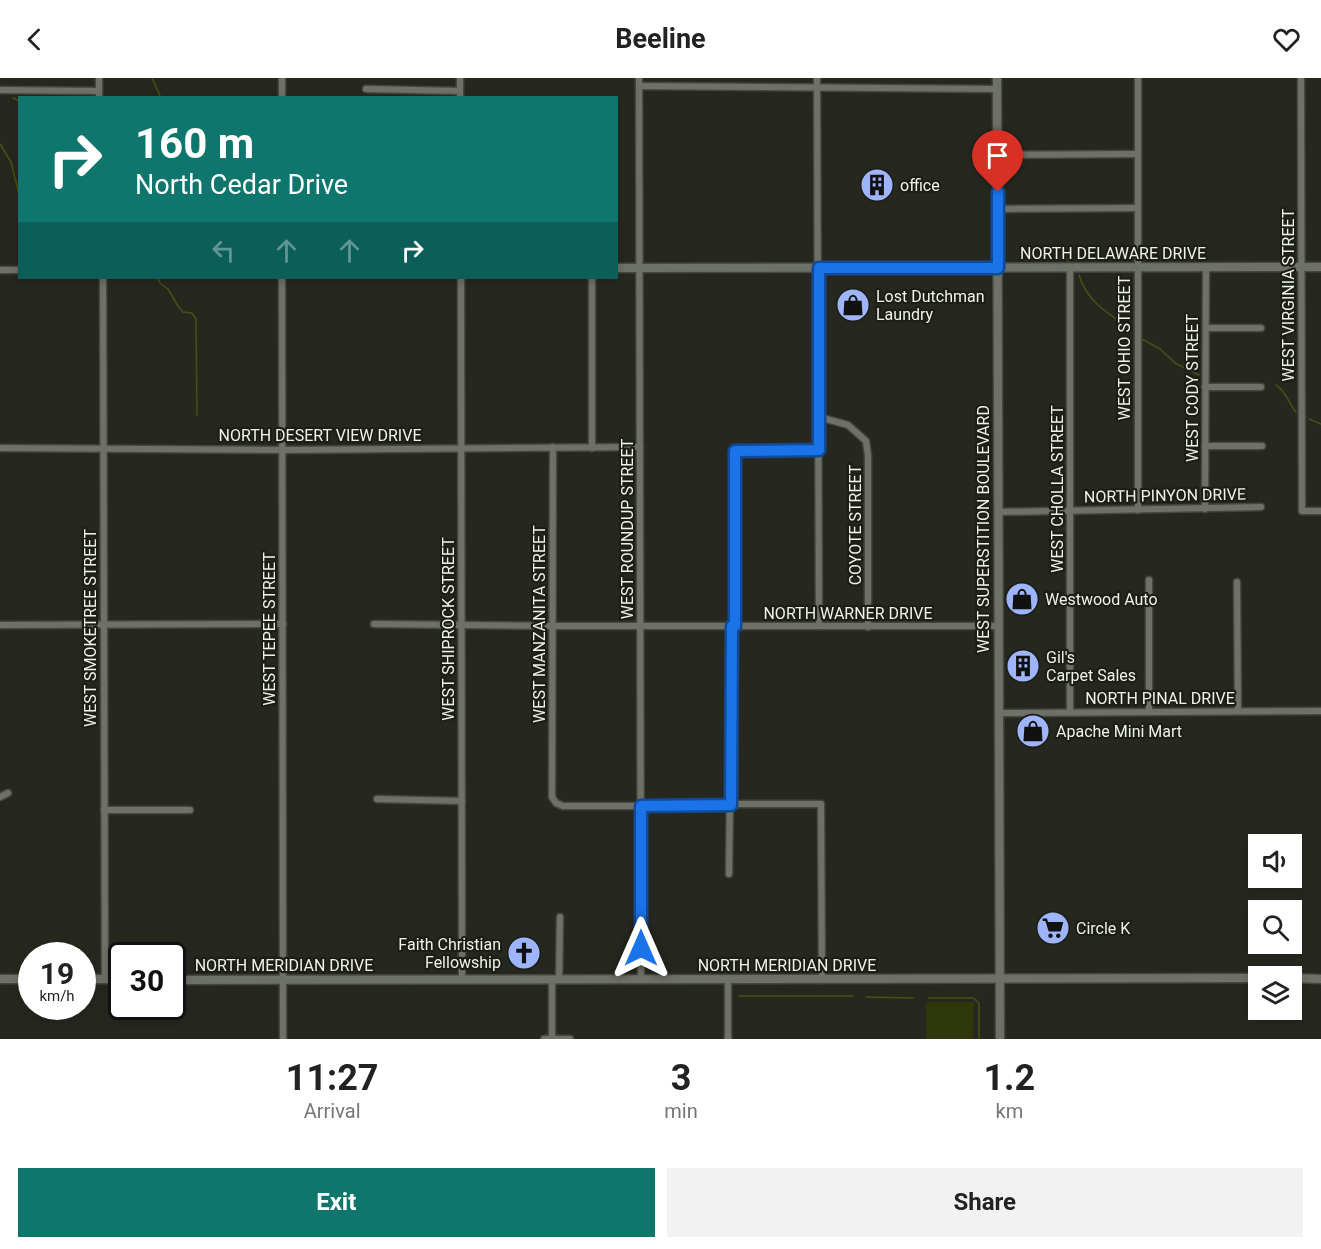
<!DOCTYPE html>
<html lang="en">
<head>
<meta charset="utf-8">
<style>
	body { margin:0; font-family:Roboto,sans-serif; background:#f2f2f2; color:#222; height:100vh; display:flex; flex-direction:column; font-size:22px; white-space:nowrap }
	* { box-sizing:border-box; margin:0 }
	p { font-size:20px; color:#767676 }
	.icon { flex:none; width:33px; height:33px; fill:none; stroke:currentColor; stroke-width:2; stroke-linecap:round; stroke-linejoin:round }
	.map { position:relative; height:961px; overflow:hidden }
	.drawer { display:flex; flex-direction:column; background:#fff; flex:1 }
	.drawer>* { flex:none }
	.banner { position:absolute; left:18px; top:18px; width:600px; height:183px; border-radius:0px; box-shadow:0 3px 9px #0003; background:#0f766e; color:#fff; overflow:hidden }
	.fabs { position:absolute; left:1248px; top:756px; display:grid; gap:12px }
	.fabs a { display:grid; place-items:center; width:54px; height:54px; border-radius:0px; background:#fff; box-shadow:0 3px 9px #0003; font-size:30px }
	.speed { position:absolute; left:18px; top:864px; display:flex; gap:12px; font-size:30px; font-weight:700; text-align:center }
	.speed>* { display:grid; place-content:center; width:78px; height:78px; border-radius:50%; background:#fff; box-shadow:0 3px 9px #0003; line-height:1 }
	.speed small { font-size:15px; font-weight:400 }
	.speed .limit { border:3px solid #111; border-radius:9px; background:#fff; color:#111 }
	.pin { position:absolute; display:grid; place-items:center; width:51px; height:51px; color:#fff; margin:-62px -26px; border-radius:50% 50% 50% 0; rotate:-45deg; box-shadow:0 0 6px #0007 }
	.pin .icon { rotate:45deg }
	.me { position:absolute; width:66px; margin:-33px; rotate:0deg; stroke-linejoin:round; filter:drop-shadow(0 0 4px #0008) }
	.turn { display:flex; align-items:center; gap:21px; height:126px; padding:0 18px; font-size:27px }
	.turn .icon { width:78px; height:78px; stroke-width:2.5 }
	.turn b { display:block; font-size:42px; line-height:51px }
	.lanes { display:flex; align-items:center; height:57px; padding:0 18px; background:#0003; justify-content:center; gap:30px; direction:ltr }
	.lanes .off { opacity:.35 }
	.eta { display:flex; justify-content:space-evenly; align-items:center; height:102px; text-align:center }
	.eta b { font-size:36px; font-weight:700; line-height:42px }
	.cta { display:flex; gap:12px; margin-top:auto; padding:12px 18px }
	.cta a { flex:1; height:69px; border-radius:0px; background:#0f766e; color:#fff; font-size:24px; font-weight:700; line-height:69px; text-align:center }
	.cta a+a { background:#f2f2f2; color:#222 }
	header { display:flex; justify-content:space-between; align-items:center; height:78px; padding:0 18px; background:#fff; font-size:27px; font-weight:700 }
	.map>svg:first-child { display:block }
	.green { fill:#2d370b }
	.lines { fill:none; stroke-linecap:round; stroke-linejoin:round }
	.stream { stroke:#455212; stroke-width:1.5 }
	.street-casing { stroke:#45473f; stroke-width:9 }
	.secondary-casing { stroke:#45473f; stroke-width:11 }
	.street { stroke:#6e7167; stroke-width:6 }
	.secondary { stroke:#6e7167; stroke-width:8 }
	.route-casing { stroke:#114b97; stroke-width:15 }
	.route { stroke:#1a73e8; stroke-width:10 }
	.labels { text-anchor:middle; stroke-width:4.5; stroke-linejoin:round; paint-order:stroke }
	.poi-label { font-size:16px; fill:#eff1eb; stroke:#1c1f17; text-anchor:start }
	.street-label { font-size:16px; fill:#eff1eb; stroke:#1c1f17 }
</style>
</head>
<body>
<header><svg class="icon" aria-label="back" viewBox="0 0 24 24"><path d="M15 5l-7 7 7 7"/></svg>Beeline<svg class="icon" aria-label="heart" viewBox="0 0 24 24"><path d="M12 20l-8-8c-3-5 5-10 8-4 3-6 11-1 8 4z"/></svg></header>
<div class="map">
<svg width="1321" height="961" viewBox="0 0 1321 961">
	<rect width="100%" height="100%" fill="#262820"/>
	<path class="green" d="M926,924H974L973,961H926Z"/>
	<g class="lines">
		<g class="stream">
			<path d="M152,0L161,20"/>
			<path d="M13,20L20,23"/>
			<path d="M0,66L11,84L20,120"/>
			<path d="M1067,181L1070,185"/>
			<path d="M1079,197C1087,224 1109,236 1131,251"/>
			<path d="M158,200L160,205L168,211L178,228L183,234L192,235L196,241L197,337"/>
			<path d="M1142,261L1160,271L1175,285L1199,297"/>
			<path d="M1276,307C1287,314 1288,325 1296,334"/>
			<path d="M1309,341L1321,346"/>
			<path d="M739,918H853"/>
			<path d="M866,919L913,920"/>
			<path d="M929,920H973L979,925V961"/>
		</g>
		<defs>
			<g id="street">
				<path d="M282,0V20"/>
				<path d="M460,0V20"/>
				<path d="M639,0L641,902"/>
				<path d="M817,0L819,548"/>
				<path d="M1138,0V432"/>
				<path d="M1301,0L1302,433H1321"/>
				<path d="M639,8L997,11"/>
				<path d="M366,11L460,13"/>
				<path d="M0,12L99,13"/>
				<path d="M99,20V0"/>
				<path d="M998,77L1138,76"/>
				<path d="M998,131L1138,130"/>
				<path d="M1070,190V633"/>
				<path d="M0,192H20"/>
				<path d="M103,200L105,901"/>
				<path d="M282,200L283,961"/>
				<path d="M461,200L462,902"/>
				<path d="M1206,250H1261"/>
				<path d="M1205,309H1261"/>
				<path d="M819,339L848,347L866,363L868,378V549"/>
				<path d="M1205,368H1262"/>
				<path d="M553,369L552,719L556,725L563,728H723L739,726H821L822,902"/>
				<path d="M0,370L283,372L640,369"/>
				<path d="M592,370V200"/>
				<path d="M1205,431L1206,189"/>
				<path d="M998,434L1261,429"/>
				<path d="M1149,502V634"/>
				<path d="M1237,504L1238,633"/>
				<path d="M374,546L552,548H999"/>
				<path d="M0,547L283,546"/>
				<path d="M735,548V373L819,372"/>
				<path d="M998,635L1321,633"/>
				<path d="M0,719L8,715"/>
				<path d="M377,721L462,723"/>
				<path d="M104,732H190"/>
				<path d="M729,796L732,548"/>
				<path d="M552,902V961"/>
				<path d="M559,902L560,839"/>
				<path d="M544,961H570"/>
				<path d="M728,961V902"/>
			</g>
			<g id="secondary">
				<path d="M997,0L1000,961"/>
				<path d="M616,190L1321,189"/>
				<path d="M1292,900L1321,901"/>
				<path d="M0,901H32"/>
				<path d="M82,901H122"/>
				<path d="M172,902L1258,900"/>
			</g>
		</defs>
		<use href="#street" class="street-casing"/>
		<use href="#secondary" class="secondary-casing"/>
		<use href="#street" class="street"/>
		<use href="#secondary" class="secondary"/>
	</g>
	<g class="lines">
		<defs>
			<path id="route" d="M641,870V728L731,727L732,548H735V373L819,372V190H998V114"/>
		</defs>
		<use href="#route" class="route-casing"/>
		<use href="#route" class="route"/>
	</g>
	<defs>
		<symbol id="building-disc" viewBox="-11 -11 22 22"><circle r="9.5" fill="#9eb4fd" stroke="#1c1f17"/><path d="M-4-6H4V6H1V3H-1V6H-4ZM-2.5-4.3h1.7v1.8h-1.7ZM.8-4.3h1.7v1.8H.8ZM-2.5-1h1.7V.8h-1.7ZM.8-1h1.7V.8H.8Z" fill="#111"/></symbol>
		<symbol id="shop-disc" viewBox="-11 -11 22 22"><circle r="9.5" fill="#9eb4fd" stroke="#1c1f17"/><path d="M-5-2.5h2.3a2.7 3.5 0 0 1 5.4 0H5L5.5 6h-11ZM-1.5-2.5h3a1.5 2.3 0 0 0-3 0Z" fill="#111"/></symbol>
		<symbol id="supermarket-disc" viewBox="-11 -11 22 22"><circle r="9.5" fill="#9eb4fd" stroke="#1c1f17"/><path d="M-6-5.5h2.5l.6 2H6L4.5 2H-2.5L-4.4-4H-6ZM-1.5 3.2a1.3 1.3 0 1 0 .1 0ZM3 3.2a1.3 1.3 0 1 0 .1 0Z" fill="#111"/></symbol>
		<symbol id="church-disc" viewBox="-11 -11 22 22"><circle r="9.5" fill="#9eb4fd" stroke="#1c1f17"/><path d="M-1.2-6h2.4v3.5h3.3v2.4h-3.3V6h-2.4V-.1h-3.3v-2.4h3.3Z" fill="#111"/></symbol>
	</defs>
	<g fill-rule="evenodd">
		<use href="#building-disc" x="858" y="88" width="38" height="38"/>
		<use href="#shop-disc" x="834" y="208" width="38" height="38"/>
		<use href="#shop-disc" x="1003" y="502" width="38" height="38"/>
		<use href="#building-disc" x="1004" y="569" width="38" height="38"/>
		<use href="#shop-disc" x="1014" y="634" width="38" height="38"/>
		<use href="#supermarket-disc" x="1034" y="831" width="38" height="38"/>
		<use href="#church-disc" x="505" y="856" width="38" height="38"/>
	</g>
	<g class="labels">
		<g class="poi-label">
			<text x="900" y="113">office</text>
			<text x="876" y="224">Lost Dutchman<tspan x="876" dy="18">Laundry</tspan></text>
			<text x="1045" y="527">Westwood Auto</text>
			<text x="1046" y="585">Gil's<tspan x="1046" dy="18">Carpet Sales</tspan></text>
			<text x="1056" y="659">Apache Mini Mart</text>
			<text x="1076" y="856">Circle K</text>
			<text x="501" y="872" text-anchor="end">Faith Christian<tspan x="501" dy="18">Fellowship</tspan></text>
		</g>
		<g class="street-label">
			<text x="1113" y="181">NORTH DELAWARE DRIVE</text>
			<text transform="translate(1288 217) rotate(-90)" y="6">WEST VIRGINIA STREET</text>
			<text transform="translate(1124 270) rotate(-90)" y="6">WEST OHIO STREET</text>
			<text transform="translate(1192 310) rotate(-90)" y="6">WEST CODY STREET</text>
			<text x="320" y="363">NORTH DESERT VIEW DRIVE</text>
			<text transform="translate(1057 411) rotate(-90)" y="6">WEST CHOLLA STREET</text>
			<text transform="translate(1165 417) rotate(-1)" y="6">NORTH PINYON DRIVE</text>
			<text transform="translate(855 447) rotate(-90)" y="6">COYOTE STREET</text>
			<text transform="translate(627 451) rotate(-90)" y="6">WEST ROUNDUP STREET</text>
			<text transform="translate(983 451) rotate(-90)" y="6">WEST SUPERSTITION BOULEVARD</text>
			<text x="848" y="541">NORTH WARNER DRIVE</text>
			<text transform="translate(539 546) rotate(-90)" y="6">WEST MANZANITA STREET</text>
			<text transform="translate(90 550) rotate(-90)" y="6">WEST SMOKETREE STREET</text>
			<text transform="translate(269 551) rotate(-90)" y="6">WEST TEPEE STREET</text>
			<text transform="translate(448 551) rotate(-90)" y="6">WEST SHIPROCK STREET</text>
			<text x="1160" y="626">NORTH PINAL DRIVE</text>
			<text x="284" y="893">NORTH MERIDIAN DRIVE</text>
			<text x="787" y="893">NORTH MERIDIAN DRIVE</text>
		</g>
	</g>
</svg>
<div class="fabs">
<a><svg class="icon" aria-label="sound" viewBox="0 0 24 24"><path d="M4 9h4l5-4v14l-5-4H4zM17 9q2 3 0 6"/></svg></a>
<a><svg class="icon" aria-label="search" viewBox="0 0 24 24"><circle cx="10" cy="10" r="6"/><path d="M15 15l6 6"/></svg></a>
<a><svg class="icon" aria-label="layers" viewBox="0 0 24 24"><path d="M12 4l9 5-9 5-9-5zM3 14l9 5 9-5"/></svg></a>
</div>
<div class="speed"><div>19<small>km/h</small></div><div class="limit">30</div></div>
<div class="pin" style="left:998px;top:114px;background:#d93025"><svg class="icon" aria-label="arrive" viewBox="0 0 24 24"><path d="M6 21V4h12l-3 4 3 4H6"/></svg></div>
<svg class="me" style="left:641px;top:870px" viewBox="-20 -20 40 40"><path d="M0-17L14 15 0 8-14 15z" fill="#1a73e8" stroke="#fff" stroke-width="4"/></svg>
<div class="banner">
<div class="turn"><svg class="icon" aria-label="right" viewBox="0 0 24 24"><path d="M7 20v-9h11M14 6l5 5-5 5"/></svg><div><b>160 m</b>North Cedar Drive</div></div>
<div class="lanes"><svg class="icon off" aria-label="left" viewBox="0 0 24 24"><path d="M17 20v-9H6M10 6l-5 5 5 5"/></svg><svg class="icon off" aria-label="ahead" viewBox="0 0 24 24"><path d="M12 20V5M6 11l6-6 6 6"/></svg><svg class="icon off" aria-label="ahead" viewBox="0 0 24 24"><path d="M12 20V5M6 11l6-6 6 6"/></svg><svg class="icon" aria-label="right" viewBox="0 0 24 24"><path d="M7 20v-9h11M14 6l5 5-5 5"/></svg></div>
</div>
</div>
<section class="drawer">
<div class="eta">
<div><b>11:27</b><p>Arrival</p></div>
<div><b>3</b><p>min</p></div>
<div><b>1.2</b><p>km</p></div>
</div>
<div class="cta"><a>Exit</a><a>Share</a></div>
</section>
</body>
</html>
